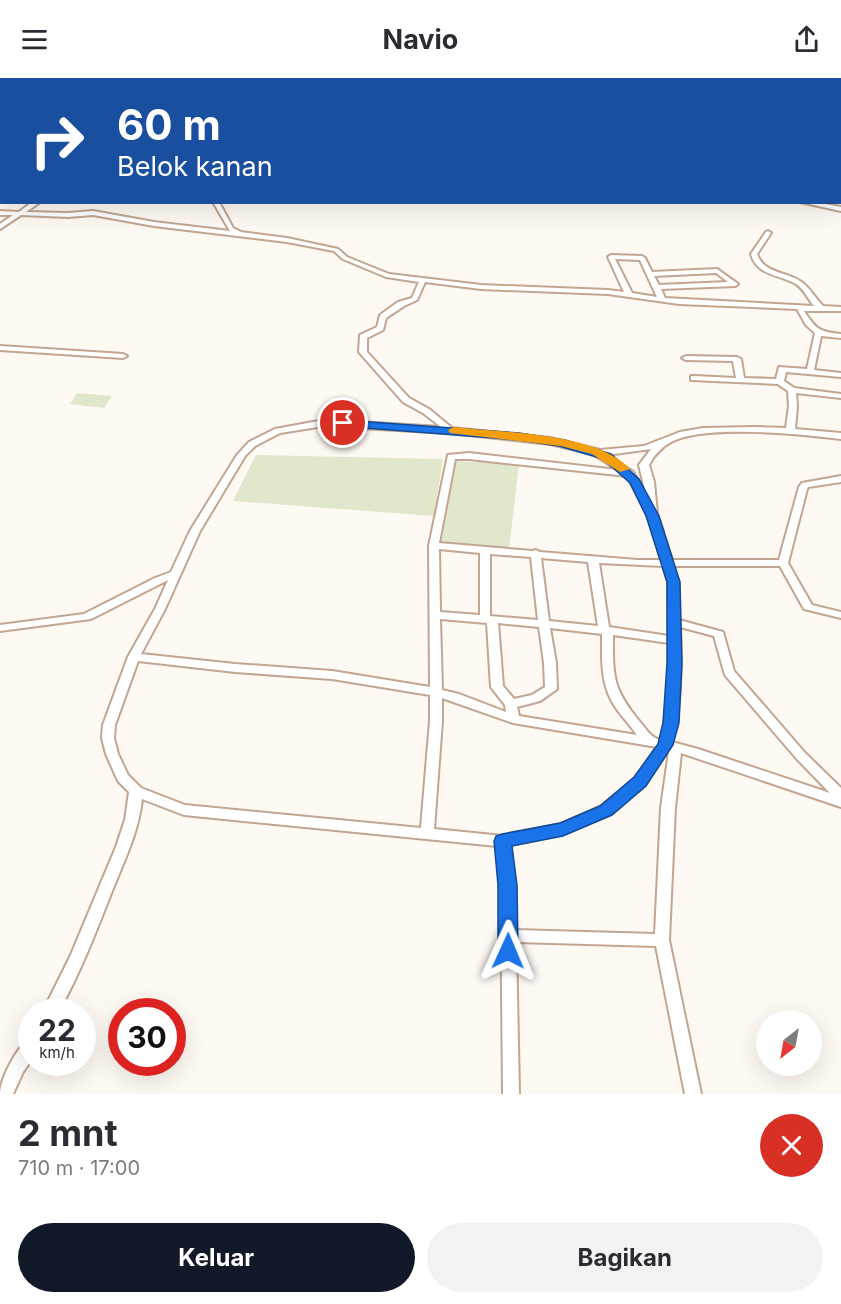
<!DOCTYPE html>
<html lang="id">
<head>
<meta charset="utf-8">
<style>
	body { margin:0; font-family:Inter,sans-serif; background:#f2f2f3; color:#2b2b33; height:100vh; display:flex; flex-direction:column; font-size:22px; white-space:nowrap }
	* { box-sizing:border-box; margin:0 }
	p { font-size:20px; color:#7c7c81 }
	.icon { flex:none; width:33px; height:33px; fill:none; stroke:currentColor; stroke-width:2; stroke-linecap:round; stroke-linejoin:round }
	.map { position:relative; height:1016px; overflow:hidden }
	.details { display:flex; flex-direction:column; background:#fff; flex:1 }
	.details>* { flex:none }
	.top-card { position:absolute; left:0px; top:0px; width:842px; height:126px; box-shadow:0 6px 24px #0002; background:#1a4fa0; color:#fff; overflow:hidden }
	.needle { width:39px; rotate:211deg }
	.fabs { position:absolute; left:756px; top:932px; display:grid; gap:12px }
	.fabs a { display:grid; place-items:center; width:66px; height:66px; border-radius:50%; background:#fff; box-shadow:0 6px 24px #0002; font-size:30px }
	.speed { position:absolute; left:18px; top:920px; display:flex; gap:12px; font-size:30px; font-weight:700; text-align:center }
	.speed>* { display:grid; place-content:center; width:78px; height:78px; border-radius:50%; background:#fff; box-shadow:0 6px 24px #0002; line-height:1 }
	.speed small { font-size:15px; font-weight:400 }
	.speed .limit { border:9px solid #d22; background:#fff; color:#111 }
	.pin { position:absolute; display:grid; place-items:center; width:51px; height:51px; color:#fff; margin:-26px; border:3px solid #fff; border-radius:50%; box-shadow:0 2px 6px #0007 }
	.me { position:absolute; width:66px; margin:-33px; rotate:1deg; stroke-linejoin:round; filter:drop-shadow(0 0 4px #0008) }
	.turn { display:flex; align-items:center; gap:21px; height:126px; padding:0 18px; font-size:27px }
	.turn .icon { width:78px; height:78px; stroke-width:2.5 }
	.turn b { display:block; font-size:42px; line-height:51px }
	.round { display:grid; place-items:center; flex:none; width:63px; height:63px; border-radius:32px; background:#f2f2f3 }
	.head { display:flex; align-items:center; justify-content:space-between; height:102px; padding:0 18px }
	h1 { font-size:36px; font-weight:700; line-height:45px }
	.cta { display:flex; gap:12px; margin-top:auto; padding:12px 18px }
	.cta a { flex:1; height:69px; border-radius:36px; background:#111827; color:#fff; font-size:24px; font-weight:700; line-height:69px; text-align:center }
	.cta a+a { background:#f2f2f3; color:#2b2b33 }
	header { display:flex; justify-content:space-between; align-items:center; height:78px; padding:0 18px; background:#fff; font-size:27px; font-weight:700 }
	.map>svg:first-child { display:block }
	.green { fill:#e1e7cb }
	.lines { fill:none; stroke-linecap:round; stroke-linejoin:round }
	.street-casing { stroke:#c2a691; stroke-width:4 }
	.street { fill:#fff; fill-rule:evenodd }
	.route { fill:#1a73e8; stroke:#114b97; stroke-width:1.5 }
	.slow { fill:#f59e0b }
</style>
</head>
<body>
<header><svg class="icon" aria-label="menu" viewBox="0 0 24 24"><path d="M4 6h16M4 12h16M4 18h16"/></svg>Navio<svg class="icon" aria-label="share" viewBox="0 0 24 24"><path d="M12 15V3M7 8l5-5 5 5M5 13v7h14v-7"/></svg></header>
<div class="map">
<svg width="841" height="1016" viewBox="0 0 841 1016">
	<rect width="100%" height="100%" fill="#fff9f4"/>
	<g class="green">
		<path d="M77,315L112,318L104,330L70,326Z"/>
		<path d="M256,377L443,381L434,438L233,423Z"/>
		<path d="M453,383L519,386L509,472L440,466Z"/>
	</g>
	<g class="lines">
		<defs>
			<g id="street">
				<path d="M74,0H80L71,2Z"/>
				<path d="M177,0H182L175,2Z"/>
				<path d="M352,0H357L349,2Z"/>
				<rect x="699" y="0" width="4" height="2"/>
				<rect x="0" y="20" width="2" height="2"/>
				<rect x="840" y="42" width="1" height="2"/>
				<rect x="0" y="67" width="2" height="4"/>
				<path d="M32,124H40L26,134L68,135L93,133L154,144L230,153L213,124H219L233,150L241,154L287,160L338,171L347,179L389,196L481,207L608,212L624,214L608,179L611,177L642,178L645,180L652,194L717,191L738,206L735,208L661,211L665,220L814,228C808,221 804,211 796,206C779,196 757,198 751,176L766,154L768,153L771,155L757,176C764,197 790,193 804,206C811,212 816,221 823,228L841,229V233H804C816,251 819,254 841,256V260L821,258L814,292L841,295V299L786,294L784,303L794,310L841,316V320L796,315L797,328L795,351L841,355V361C803,356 703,346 671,364C662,369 653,378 649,387L654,404L657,435L672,482H779L799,409L802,405L841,398V404L808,409L807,411L788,485L812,527L841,534V540L804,531L780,488H673L678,504L679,542L723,554L734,593L805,675L841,710V729L681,675L675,730L669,862L701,1016H685L656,868L516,864L519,1016H503L501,807L497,768L184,737L142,721C139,753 124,783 112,813C96,854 80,895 59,933H43L70,879L116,769L125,742L129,714L118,703L106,676L102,660L103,647L128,579L155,531L168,502L91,541L0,553V547L84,536L155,500L171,494L190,453L237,377L249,364L275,351L324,342L441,349L423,335L403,324L359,274L360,257L377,249L380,237L398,224L412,220L419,204L386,199L343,181L334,173L287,164L154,148L93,137L68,139L21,137L0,151V146L13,137H0V133L19,134ZM615,181L640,182L657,219L632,215ZM716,195L728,204L659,207L654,198ZM425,204L481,211L608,216L679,226L797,231L806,247L815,255L807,291L779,289L776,301L744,300L741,281L737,279L686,278L682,280L686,282L733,283L736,300L694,298H691V302L778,306L788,313L789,328L786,350L753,349L703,350L680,354L644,368L600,372L550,360L452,350L429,331L409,320L367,274V260L383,252L386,240L404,228L417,222ZM324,348L451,355L550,366L593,376L618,392L469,375L448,377L429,468L430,609L332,593L235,586L141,576L165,531L200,453L245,378L255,368L280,355ZM651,371L639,387L646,416L633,394L607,377ZM455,381H469L627,398L648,437L661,482H637L540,474L536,472L532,473L439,465ZM439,471L480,475V537L440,534ZM490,476L531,479L538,542L490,538ZM541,480L588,484L598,548L549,543ZM599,485L663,488L668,504L669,558L609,549ZM440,541L487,545L491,609L505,627L506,634L459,616L442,612ZM498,545L539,549L544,585L545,609L532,617L514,621L503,608ZM680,549L714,558L725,597L797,681L830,715L698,671L672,664C682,627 681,587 680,549ZM550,550L602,556C602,582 600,607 616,630C623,640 631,648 637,657L519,638L517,629L540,623L557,611L556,585ZM613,557L669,565C670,597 669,631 660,662C650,659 647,652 640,644C612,610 613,599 613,557ZM138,583L235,594L332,601L430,617V643L421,750L185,727L141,710L128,697L118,676L114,660L115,647ZM442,620L513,645L657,669L635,701L601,728L561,746L503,758L434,751L442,643ZM668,672L669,673L661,730L655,856L516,852L515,807L510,767L563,756L611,736L645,707Z"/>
				<path d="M800,124H815L841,129V133Z"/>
				<path d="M0,268L123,276L127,278L123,280L0,272Z"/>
				<path d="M32,960V981L23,994L13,1016H0C0,1002 18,965 32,960Z"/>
			</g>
		</defs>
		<use href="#street" class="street-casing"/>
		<use href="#street" class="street"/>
	</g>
	<path class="route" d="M343,342L519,355L565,362L611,376L639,401L659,438L680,504L682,585L679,645L673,667L646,708L612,737L563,758L512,768L517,807L518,873L515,879L508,881L501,879L498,873V807L494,763L496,758L502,756L560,745L600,728L634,699L658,666L663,645L667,585V504L646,438L630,405L603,381L559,368L519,362L339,348L337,345Z"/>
	<path class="slow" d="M454,349C503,355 595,354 630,391L620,394L592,376L561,368L450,355L448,352Z"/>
</svg>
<div class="fabs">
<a><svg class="needle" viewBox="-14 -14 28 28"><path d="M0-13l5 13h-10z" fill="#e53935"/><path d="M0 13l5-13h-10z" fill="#7c7c81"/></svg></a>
</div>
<div class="speed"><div>22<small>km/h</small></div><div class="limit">30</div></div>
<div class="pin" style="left:343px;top:345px;background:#d93025"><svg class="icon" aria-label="arrive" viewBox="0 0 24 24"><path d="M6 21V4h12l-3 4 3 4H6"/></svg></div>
<svg class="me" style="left:508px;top:873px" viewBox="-20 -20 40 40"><path d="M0-17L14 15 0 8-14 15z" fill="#1a73e8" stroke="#fff" stroke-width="4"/></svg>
<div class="top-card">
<div class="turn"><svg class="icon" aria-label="right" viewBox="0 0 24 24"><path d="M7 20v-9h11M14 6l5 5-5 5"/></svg><div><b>60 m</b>Belok kanan</div></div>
</div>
</div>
<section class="details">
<div class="head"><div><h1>2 mnt</h1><p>710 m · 17:00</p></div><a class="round" style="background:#d93025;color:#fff"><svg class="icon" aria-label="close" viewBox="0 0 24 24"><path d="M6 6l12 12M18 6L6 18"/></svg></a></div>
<div class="cta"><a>Keluar</a><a>Bagikan</a></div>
</section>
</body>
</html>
